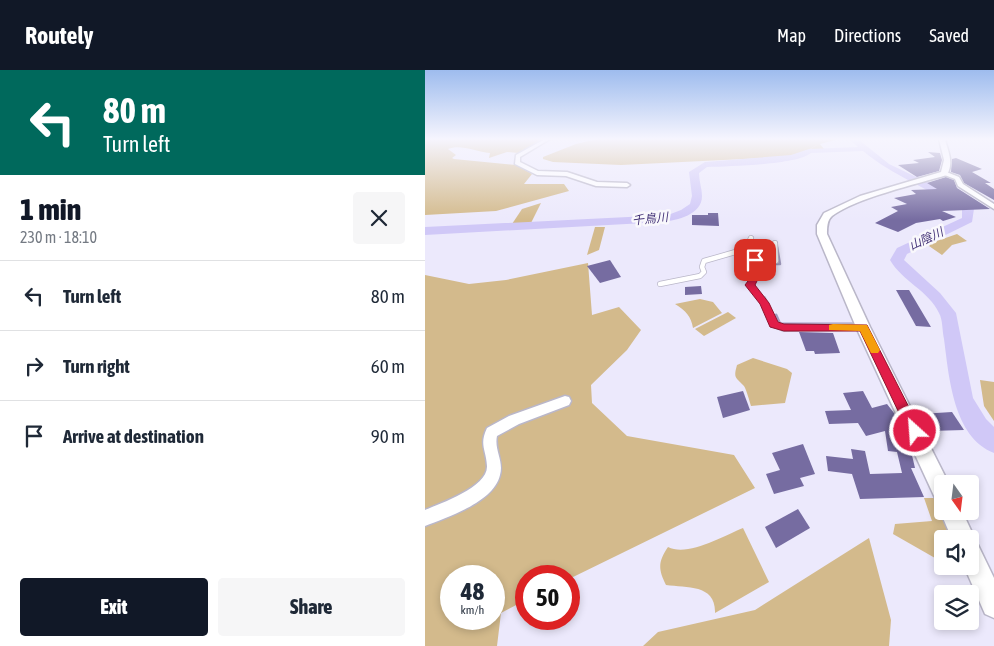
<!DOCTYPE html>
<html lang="en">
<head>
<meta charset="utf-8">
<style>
	body { margin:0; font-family:"Asap Condensed","Noto Sans JP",sans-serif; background:#f6f6f7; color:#1f2937; height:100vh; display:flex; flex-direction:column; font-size:19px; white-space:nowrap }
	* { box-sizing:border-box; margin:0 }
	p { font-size:16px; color:#747a83 }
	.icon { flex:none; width:28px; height:28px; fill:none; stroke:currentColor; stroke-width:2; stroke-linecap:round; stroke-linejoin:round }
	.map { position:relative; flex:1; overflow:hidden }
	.details { display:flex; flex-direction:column; background:#fff; width:425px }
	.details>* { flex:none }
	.banner { background:#00695c; color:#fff; overflow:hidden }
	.needle { width:32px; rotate:166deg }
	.buttons { position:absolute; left:509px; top:405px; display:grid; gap:10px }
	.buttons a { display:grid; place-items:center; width:45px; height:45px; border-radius:5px; background:#fff; box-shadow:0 2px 8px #0003; font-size:25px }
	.speed { position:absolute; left:15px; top:495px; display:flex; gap:10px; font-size:25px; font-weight:700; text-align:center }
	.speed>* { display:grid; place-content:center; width:65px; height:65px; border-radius:50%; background:#fff; box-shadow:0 2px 8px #0003; line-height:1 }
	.speed small { font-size:12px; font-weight:400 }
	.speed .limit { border:8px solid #d22; background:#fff; color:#111 }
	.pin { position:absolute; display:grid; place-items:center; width:42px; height:42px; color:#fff; margin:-21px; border-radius:10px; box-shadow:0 2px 8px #0006 }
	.me { position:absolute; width:55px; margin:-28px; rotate:334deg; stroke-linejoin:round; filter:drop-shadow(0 0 4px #0008) }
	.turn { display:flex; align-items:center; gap:18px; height:105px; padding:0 20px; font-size:22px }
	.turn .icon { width:65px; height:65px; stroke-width:2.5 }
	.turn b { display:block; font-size:35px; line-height:42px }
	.round { display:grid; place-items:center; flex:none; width:52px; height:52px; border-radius:5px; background:#f6f6f7 }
	.summary { display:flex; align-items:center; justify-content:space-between; height:85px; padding:0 20px }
	h1 { font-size:30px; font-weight:800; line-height:38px; color:#111827 }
	.button { display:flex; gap:10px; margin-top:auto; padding:10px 20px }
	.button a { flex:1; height:58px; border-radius:5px; background:#111827; color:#fff; font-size:20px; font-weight:800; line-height:58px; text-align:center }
	.button a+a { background:#f6f6f7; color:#1f2937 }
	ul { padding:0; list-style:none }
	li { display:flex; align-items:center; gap:15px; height:70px; padding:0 20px; border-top:1px solid #e0e1e3 }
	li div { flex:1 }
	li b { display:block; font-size:19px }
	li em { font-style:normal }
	header { display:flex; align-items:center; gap:30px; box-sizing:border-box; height:70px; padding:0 25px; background:#111827; color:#fff }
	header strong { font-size:24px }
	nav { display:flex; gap:28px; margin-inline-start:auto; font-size:18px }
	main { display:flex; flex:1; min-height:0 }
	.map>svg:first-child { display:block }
	.green { fill:#d3ba8c; fill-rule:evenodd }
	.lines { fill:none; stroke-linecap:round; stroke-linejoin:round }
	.stream-far1 { stroke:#a29cc0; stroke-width:2.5 }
	.stream { stroke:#a29cc0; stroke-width:3 }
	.river { fill:#d0c8f7; fill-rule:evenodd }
	.building { fill:#766ca1 }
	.service-far1-casing { stroke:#bab7c9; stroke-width:6 }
	.service-casing { stroke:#bab7c9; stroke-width:8 }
	.minor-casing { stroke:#bab7c9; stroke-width:3 }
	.secondary-casing { stroke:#bab7c9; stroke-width:3 }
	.service-far1 { stroke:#fff; stroke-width:4.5 }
	.service { stroke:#fff; stroke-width:5.5 }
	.minor { fill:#fff; fill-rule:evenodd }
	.secondary { fill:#fff; fill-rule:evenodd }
	.route { fill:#e11d48; stroke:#92132f }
	.slow { fill:#f59e0b }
	.labels { text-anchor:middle; stroke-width:5; stroke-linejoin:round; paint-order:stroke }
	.far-water-label { font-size:12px; font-style:italic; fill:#453478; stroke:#f9f8fc }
</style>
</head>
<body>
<header>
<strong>Routely</strong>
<nav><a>Map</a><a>Directions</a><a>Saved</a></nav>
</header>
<main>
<section class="details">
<div class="banner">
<div class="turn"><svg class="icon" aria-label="left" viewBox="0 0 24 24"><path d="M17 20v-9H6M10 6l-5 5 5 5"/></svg><div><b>80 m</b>Turn left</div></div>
</div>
<div class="summary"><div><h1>1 min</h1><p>230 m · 18:10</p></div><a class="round"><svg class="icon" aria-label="close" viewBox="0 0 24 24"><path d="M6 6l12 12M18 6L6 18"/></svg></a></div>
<ul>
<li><svg class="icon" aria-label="left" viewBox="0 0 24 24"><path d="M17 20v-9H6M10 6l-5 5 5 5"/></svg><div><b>Turn left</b></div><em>80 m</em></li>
<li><svg class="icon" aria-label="right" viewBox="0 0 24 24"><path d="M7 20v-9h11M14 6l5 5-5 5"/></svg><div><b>Turn right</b></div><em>60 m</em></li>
<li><svg class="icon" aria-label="arrive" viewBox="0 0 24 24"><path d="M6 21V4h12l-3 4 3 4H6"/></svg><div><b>Arrive at destination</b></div><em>90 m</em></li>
</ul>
<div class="button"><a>Exit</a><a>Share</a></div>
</section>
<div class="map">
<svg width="569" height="576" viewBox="0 0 569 576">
	<rect width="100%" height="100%" fill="#ece9fc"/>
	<g class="green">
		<path d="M0,69H121L94,83L82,82L64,88L65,83C51,82 36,74 23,79L31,85L27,88L29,89L91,95L107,104L99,114H139L144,121L71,141L0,145Z"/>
		<path d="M172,69H414L395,74L399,79L384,80L393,74L377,84L362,87L196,95L128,92L118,89V87L151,74Z"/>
		<path d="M116,133L106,153L87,154L97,139Z"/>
		<path d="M170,157H180L174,180L162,185Z"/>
		<path d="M532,164L542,171L527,175L517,185L504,176L506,173Z"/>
		<path d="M163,193L167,245L194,237L216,260L202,280L166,315L167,333L202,366L309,385L330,418L144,509V506H101V530L76,543L72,576H0V205L44,214L81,210ZM26,506H69V549H26Z"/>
		<path d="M275,229L288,232L297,243L268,258C266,246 261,241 250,234Z"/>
		<path d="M303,242L311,248L279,266L270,259Z"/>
		<path d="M328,288L362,299L367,303L360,333L326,336C324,330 322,321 319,316C311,307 308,309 312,295Z"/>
		<path d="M555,310L569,312V351L559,336Z"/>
		<path d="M499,428H509L527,469H518L517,492L468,464L470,454L507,451Z"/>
		<path d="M318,458L344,512L290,543C291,514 262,518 241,515C233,499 233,492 243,477C263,487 298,466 318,458Z"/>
		<path d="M444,468L466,550L464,576H218L233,562L330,540Z"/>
	</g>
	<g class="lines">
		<path class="stream-far1" d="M344,194H355L352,177"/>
		<path class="stream" d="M351,245L355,254H431"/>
		<path class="river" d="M433,69L464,94L527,124L549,139L547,152L482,184L479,190L515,223L531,243L548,328L561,349L569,357V383C528,367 524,306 519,269C517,261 518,250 514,243C504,221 477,211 465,190L472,178L537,148V140C505,119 468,106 438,81L386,83C372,95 304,96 282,97L274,103C274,111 277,119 277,126C277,145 252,150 238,152L0,165V157L243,145L256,140L265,134L267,126L264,102L280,92L366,85L384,79L433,77L425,70Z"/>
	</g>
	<g class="building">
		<path d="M503,82L515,83L517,90L514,101L492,107L473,95L494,93L488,90L510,87Z"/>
		<path d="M531,88L557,99L547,102L566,113H560L569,119V130L539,113L535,105L526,102L527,89Z"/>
		<path d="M521,107L529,110L532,118L565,139L517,141L531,147L518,151L515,149L491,153L473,162L450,153L473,141L466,137L482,134L469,128L491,124L486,120L512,119L502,113Z"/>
		<path d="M283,143H293L294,156L267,155V145H283Z"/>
		<path d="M185,190L196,207L175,213L162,196Z"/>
		<path d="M276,216L277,224L260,225V217Z"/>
		<path d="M471,220H484L506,257L491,256Z"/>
		<path d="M374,262L408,263L415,283L390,284L389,281H381Z"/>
		<path d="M318,321L325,340L298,348L292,327Z"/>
		<path d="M438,321L447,338L462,334L469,343L486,381L490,398H486L499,427L435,429L427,404L403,401L401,386L428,389L426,379L440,381L445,404L477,403L472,382L463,381L460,361L441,366L433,353L404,354L400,341L426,340L418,323Z"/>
		<path d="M527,342L539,360L505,361L495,344Z"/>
		<path d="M378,374L390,404L375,408L379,416L349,424L341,404L355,400L347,383Z"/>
		<path d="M373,439L385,458L351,478L340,457Z"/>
	</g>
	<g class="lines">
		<defs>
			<g id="service-far1">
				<path d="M235,214L275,206L279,202L277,197L279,191L321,179L326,168"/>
				<path d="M339,232L325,215L330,207V190L351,191L350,173"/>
			</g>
			<path id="service" d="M338,230L349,254L359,258L438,257"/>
			<g id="minor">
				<path d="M120,69H125L95,87V92L113,101L142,102L172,112L202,113L205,115L202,117L171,116L141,106L112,105L90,94L91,85Z"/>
				<path d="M519,101L534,107L538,114L569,134V139L533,116L530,109L517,104Z"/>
				<path d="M140,326L144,327L146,331L144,335L94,354L72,366C69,380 79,391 75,405C69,432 23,447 0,456V440C16,433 63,417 62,396C61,379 54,375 62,358L84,346Z"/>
			</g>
			<g id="secondary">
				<path d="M514,69H520C523,82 529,92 522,105C492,114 431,128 407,146C402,150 402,158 402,164L445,257L524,414H518V433L511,430L431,257L392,164V155L399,143L435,126L516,102L519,90Z"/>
				<path d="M518,436V441H537L550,469L549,473L553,475L569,508V548L560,544L539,496H545V469H527L515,441Z"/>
			</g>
		</defs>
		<use href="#service-far1" class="service-far1-casing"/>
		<use href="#service" class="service-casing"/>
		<use href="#minor" class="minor-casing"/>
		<use href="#secondary" class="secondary-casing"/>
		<use href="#service-far1" class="service-far1"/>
		<use href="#service" class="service"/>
		<use href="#minor" class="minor"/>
		<use href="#secondary" class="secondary"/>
	</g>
	<linearGradient id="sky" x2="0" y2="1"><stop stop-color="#9ebcee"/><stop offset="0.46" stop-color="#f6f5fe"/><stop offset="1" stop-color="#f6f5fe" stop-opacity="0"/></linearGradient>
	<rect width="569" height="150" fill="url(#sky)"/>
	<path class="route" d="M327,188L334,190V207L330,215L344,233L353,252L359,254L442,255L494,357L496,361L494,366L490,367L485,366L435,261H359L345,257L335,234L320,215L326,207Z"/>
	<path class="slow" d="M408,254L442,255L455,280L453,283H446L435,261L404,260V255Z"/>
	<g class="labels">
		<g class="far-water-label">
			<text transform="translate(225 149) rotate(-6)" y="4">千鳥川</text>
			<text transform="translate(501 169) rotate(-25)" y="4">山陰川</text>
		</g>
	</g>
</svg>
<div class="buttons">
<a><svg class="needle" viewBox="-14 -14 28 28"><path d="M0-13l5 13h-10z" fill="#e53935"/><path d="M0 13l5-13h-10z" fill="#747a83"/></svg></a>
<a><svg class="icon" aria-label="sound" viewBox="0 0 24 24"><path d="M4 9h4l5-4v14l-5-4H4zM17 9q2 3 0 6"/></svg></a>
<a><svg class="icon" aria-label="layers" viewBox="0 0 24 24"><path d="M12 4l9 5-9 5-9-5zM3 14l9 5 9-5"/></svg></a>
</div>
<div class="speed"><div>48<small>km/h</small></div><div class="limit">50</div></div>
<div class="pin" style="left:330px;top:190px;background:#d93025"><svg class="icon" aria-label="arrive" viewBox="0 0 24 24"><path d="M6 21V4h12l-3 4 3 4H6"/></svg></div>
<svg class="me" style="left:490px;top:361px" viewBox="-20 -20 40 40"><circle r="17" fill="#e11d48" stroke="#fff" stroke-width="3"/><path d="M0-11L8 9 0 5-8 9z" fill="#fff"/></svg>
</div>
</main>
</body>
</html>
